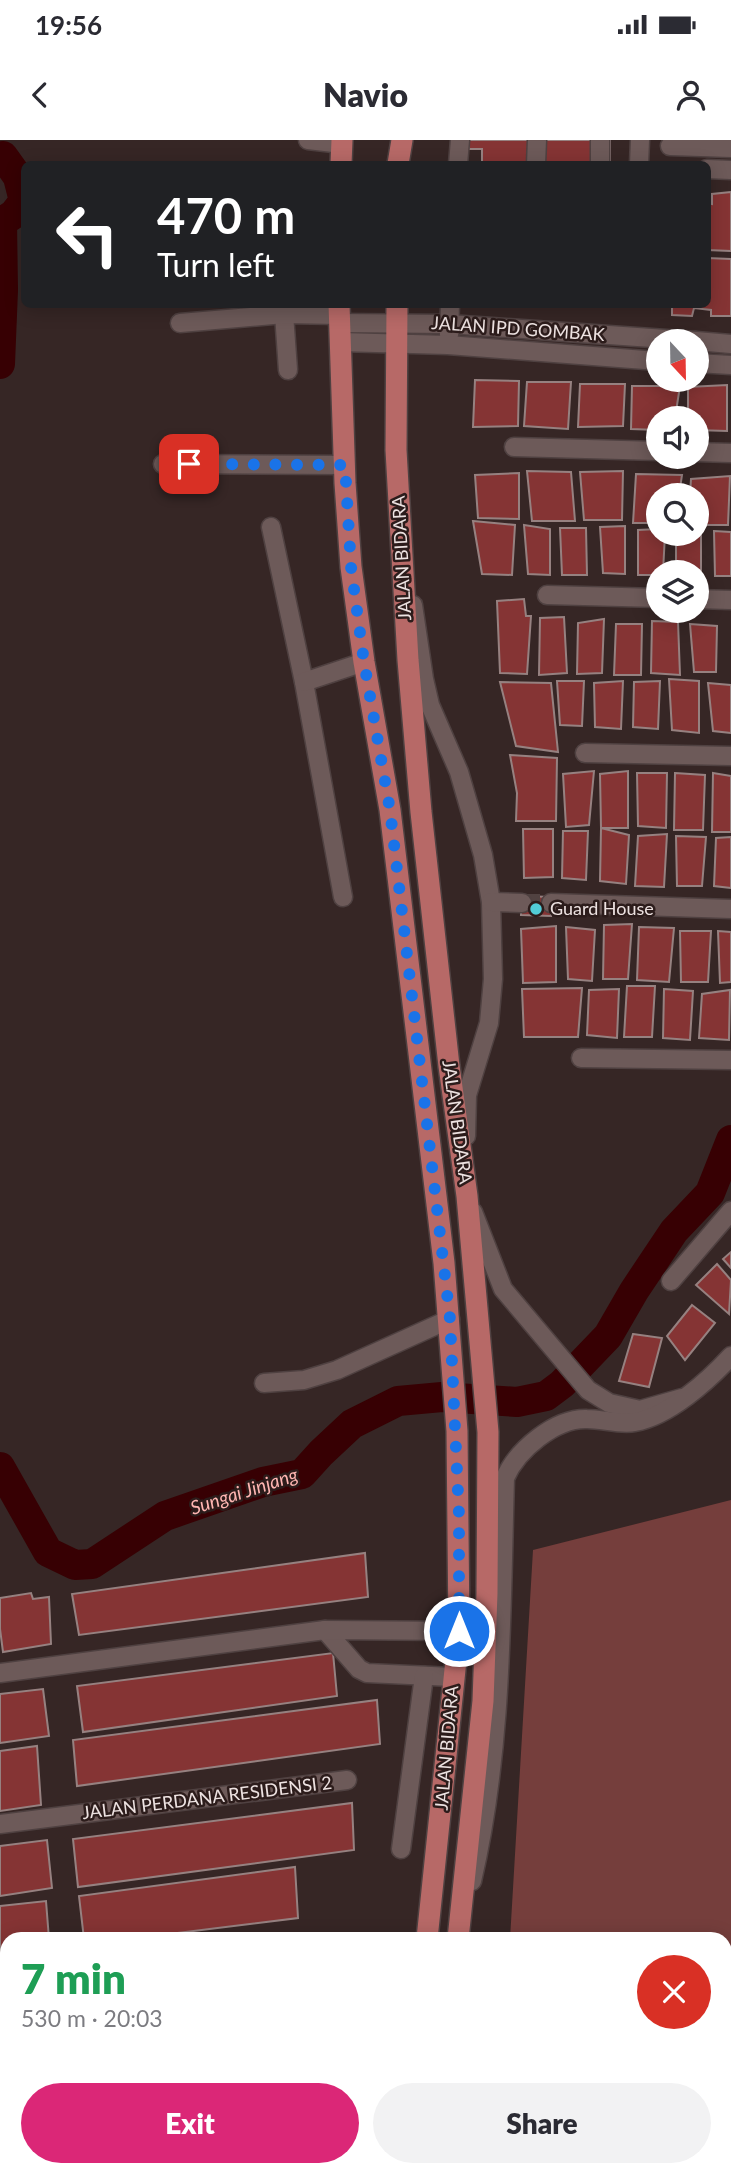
<!DOCTYPE html>
<html lang="en">
<head>
<meta charset="utf-8">
<style>
	body { margin:0; font-family:Lato,sans-serif; background:#f2f2f3; color:#2b2b33; height:100vh; display:flex; flex-direction:column; font-size:26px; white-space:nowrap }
	* { box-sizing:border-box; margin:0 }
	p { font-size:23px; color:#7c7c81 }
	.icon { flex:none; width:38px; height:38px; fill:none; stroke:currentColor; stroke-width:2; stroke-linecap:round; stroke-linejoin:round }
	.map { position:relative; flex:1; overflow:hidden }
	.panel { position:absolute; left:0px; top:1792px; width:732px; height:245px; display:flex; flex-direction:column; background:#fff; border-radius:21px 21px 0 0; box-shadow:0 4px 18px #0003 }
	.panel>* { flex:none }
	.hud { position:absolute; left:21px; top:21px; width:690px; height:147px; border-radius:10px; box-shadow:0 4px 18px #0003; background:#202124; color:#fff; overflow:hidden }
	.needle { width:46px; rotate:158deg }
	.tools { position:absolute; left:646px; top:189px; display:grid; gap:14px }
	.tools a { display:grid; place-items:center; width:63px; height:63px; border-radius:50%; background:#fff; box-shadow:0 4px 18px #0003; font-size:35px }
	.pin { position:absolute; display:grid; place-items:center; width:60px; height:60px; color:#fff; margin:-30px; border-radius:14px; box-shadow:0 4px 10px #0006 }
	.me { position:absolute; width:77px; margin:-38px; rotate:0deg; stroke-linejoin:round; filter:drop-shadow(0 0 5px #0008) }
	.turn { display:flex; align-items:center; gap:24px; height:147px; padding:0 21px; font-size:32px }
	.turn .icon { width:91px; height:91px; stroke-width:2.5 }
	.turn b { display:block; font-size:49px; line-height:60px }
	.round { display:grid; place-items:center; flex:none; width:74px; height:74px; border-radius:37px; background:#f2f2f3 }
	.head { display:flex; align-items:center; justify-content:space-between; height:119px; padding:0 21px }
	h1 { font-size:42px; font-weight:800; line-height:52px; color:#1e9e55 }
	.action { display:flex; gap:14px; margin-top:auto; padding:14px 21px }
	.action a { flex:1; height:80px; border-radius:42px; background:#db2777; color:#fff; font-size:28px; font-weight:800; line-height:80px; text-align:center }
	.action a+a { background:#f2f2f3; color:#2b2b33 }
	.status { display:flex; justify-content:space-between; align-items:center; height:49px; padding:0 35px; background:#fff; direction:ltr }
	.status svg { height:19px; fill:currentColor }
	header { display:flex; justify-content:space-between; align-items:center; height:91px; padding:0 21px; background:#fff; font-size:32px; font-weight:800 }
	.map>svg:first-child { display:block }
	.green { fill:#753e3c }
	.lines { fill:none; stroke-linecap:round; stroke-linejoin:round }
	.stream { stroke:#6e4446; stroke-width:5 }
	.river { stroke:#370003; stroke-width:30 }
	.building { fill:#853434; stroke:#968180; stroke-width:2 }
	.minor-tunnel { stroke:#514241; stroke-width:18; stroke-dasharray:18 9; stroke-linecap:butt }
	.minor-casing { stroke:#4f4141; stroke-width:21 }
	.major-casing { stroke:#4f4141; stroke-width:24 }
	.minor { stroke:#6d5a59; stroke-width:18 }
	.major { stroke:#b76967; stroke-width:21 }
	.route { stroke:#1a73e8; stroke-width:12; stroke-dasharray:0 21.6 }
	.poi-dot { fill:#52ccd6; stroke:#2c1c1b; stroke-width:2.5 }
	.labels { text-anchor:middle; stroke-width:5; stroke-linejoin:round; paint-order:stroke }
	.street-label { font-size:18px; fill:#ede2e1; stroke:#2c1c1b }
	.poi-label { font-size:18px; fill:#ede2e1; stroke:#2c1c1b; text-anchor:start }
	.water-label { font-size:19px; font-style:italic; fill:#ffb6b2; stroke:#2c1c1b }
</style>
</head>
<body>
<div class="status"><b>19:56</b><svg viewBox="0 0 49 12"><path d="M0 12V9h3v3zM5 12V6h3v6zM10 12V3h3v9zM15 12V0h3v12zM26 1h20v11H26zM47 4h2v5h-2z"/></svg></div>
<header><svg class="icon" aria-label="back" viewBox="0 0 24 24"><path d="M15 5l-7 7 7 7"/></svg>Navio<svg class="icon" aria-label="person" viewBox="0 0 24 24"><circle cx="12" cy="8" r="4"/><path d="M4 21q1-7 8-7t8 7"/></svg></header>
<div class="map">
<svg width="731" height="2037" viewBox="0 0 731 2037">
	<rect width="100%" height="100%" fill="#362625"/>
	<path class="green" d="M731,1360V2037H496V2030H724V1799H510L533,1410Z"/>
	<g class="lines">
		<path class="stream" d="M80,2030V2037"/>
		<g class="river">
			<path d="M0,17L3,16L18,37L24,61L14,74L2,82L3,150L0,224"/>
			<path d="M0,1327L48,1412L75,1425L92,1424L165,1376L263,1342L302,1334L321,1313L352,1284L398,1261L442,1257L517,1262L546,1256L562,1244L608,1196L634,1151L674,1091L710,1053L731,1000"/>
		</g>
	</g>
	<g class="building">
		<path d="M469,0H610V24H489V22H482V9H469Z"/>
		<path d="M731,52V111L707,110V63L712,64V54Z"/>
		<path d="M707,118L731,119V176H711V170L694,168L692,176L672,175V164H707Z"/>
		<path d="M475,240L519,241L518,286L473,287Z"/>
		<path d="M527,242H571L568,289L524,286Z"/>
		<path d="M580,244H625L623,286L578,287Z"/>
		<path d="M727,245V291L696,290V278H688V247Z"/>
		<path d="M632,246H680L675,278H658V290L631,289Z"/>
		<path d="M527,331L571,332L575,381H532Z"/>
		<path d="M623,331L622,380H584L580,332Z"/>
		<path d="M519,333V379L478,378L475,335Z"/>
		<path d="M636,334L682,335L679,355H658V383H633Z"/>
		<path d="M730,336L728,385H696V355H690L691,339Z"/>
		<path d="M473,381L515,385L512,435L482,434Z"/>
		<path d="M524,385L550,389V435L528,434Z"/>
		<path d="M625,386V434L603,433L600,387Z"/>
		<path d="M560,388H586L587,435H562Z"/>
		<path d="M658,389V394H665L663,432H658V435H638V390Z"/>
		<path d="M696,391H701V436L696,435V432H676V394H696Z"/>
		<path d="M714,391L731,392V436H715Z"/>
		<path d="M524,459L526,476H531L527,534L500,533L497,461Z"/>
		<path d="M564,477L567,533L539,535L540,478Z"/>
		<path d="M604,479L602,533L577,534L578,483Z"/>
		<path d="M652,481L678,482L680,535L651,533Z"/>
		<path d="M616,484H642L641,535H614Z"/>
		<path d="M690,484L717,486L716,532H694Z"/>
		<path d="M669,539L699,541V593L672,590Z"/>
		<path d="M557,541H584L582,586L560,585Z"/>
		<path d="M623,541L621,589L595,587L594,543Z"/>
		<path d="M660,541L658,589L633,587L634,542Z"/>
		<path d="M500,542L551,543L558,612L516,606Z"/>
		<path d="M708,543L731,545V593L713,591Z"/>
		<path d="M510,615L557,618L556,681H516L517,653Z"/>
		<path d="M594,631L589,685L566,687L563,634Z"/>
		<path d="M628,631V688H601L600,634Z"/>
		<path d="M637,633H667L666,688L638,686Z"/>
		<path d="M675,633L705,635L703,690H674Z"/>
		<path d="M713,633L731,636V692H712Z"/>
		<path d="M601,688L629,695L626,744L600,741Z"/>
		<path d="M523,689H553V737L524,738Z"/>
		<path d="M563,691H588L586,740L562,738Z"/>
		<path d="M667,694L664,747L635,746L638,696Z"/>
		<path d="M676,696L706,697L702,746H677Z"/>
		<path d="M731,697V748L714,746L716,698Z"/>
		<path d="M522,756L551,757V776L521,775Z"/>
		<path d="M632,784L628,839H603L604,785Z"/>
		<path d="M556,786V842L523,843L521,789Z"/>
		<path d="M566,787L595,790L592,841L568,839Z"/>
		<path d="M639,787L674,788L669,842L637,840Z"/>
		<path d="M680,791H711L708,842H681Z"/>
		<path d="M718,791L731,792V842L720,843Z"/>
		<path d="M627,846H655L652,897H624Z"/>
		<path d="M582,848L578,897H524L522,849Z"/>
		<path d="M619,849L617,898L587,895L589,850Z"/>
		<path d="M664,849L693,851L690,900L663,898Z"/>
		<path d="M730,850L729,900L699,898L702,854Z"/>
		<path d="M731,1112V1128L723,1119Z"/>
		<path d="M717,1124L731,1140L729,1174L696,1145Z"/>
		<path d="M692,1165L715,1183L685,1220L667,1196Z"/>
		<path d="M633,1194L662,1198L649,1247L619,1241Z"/>
		<path d="M365,1413L368,1457L79,1495L72,1454Z"/>
		<path d="M31,1453L33,1459L49,1457L51,1504L3,1512L0,1489V1458Z"/>
		<path d="M333,1513L337,1556L83,1592L77,1546Z"/>
		<path d="M43,1549L49,1596L0,1603V1554Z"/>
		<path d="M377,1560L380,1604L77,1646L73,1600Z"/>
		<path d="M37,1606L41,1665L0,1671V1611Z"/>
		<path d="M352,1663L354,1710L78,1747L73,1699Z"/>
		<path d="M47,1700L52,1748L0,1756V1706Z"/>
		<path d="M295,1727L298,1778L129,1799H84L79,1756Z"/>
		<path d="M46,1761L49,1799H7V1819L0,1820V1766Z"/>
		<path d="M7,1865V1913L0,1914V1866Z"/>
	</g>
	<g class="lines">
		<path class="minor-tunnel" d="M522,763H551"/>
		<defs>
			<g id="minor">
				<path d="M308,0L342,4"/>
				<path d="M670,6L731,8"/>
				<path d="M458,24L460,0"/>
				<path d="M536,24L537,0"/>
				<path d="M600,24V0"/>
				<path d="M639,24L640,0"/>
				<path d="M707,29L731,30"/>
				<path d="M284,174L288,230"/>
				<path d="M180,183L284,174L339,175"/>
				<path d="M340,183L449,184L695,201"/>
				<path d="M449,195L450,164"/>
				<path d="M696,201L731,204"/>
				<path d="M340,202L448,205L658,221"/>
				<path d="M696,223L731,225"/>
				<path d="M514,307L658,311"/>
				<path d="M696,312L731,313"/>
				<path d="M163,324L345,325"/>
				<path d="M271,387L304,542L343,757"/>
				<path d="M547,455L658,458"/>
				<path d="M696,459L731,460"/>
				<path d="M413,465L424,539L430,565L459,632L483,715L491,762L493,839L489,883L467,955L466,996"/>
				<path d="M304,542L364,522"/>
				<path d="M585,613L731,616"/>
				<path d="M491,762L522,763"/>
				<path d="M551,763L731,769"/>
				<path d="M581,918L731,920"/>
				<path d="M473,1072L503,1149L588,1250L609,1263L640,1270L682,1258"/>
				<path d="M671,1141L731,1071"/>
				<path d="M264,1243L304,1240L337,1230L450,1179"/>
				<path d="M325,1490L359,1529L367,1533L453,1537"/>
				<path d="M0,1533L325,1490L459,1491"/>
				<path d="M0,1684L347,1640"/>
				<path d="M401,1709L424,1536"/>
				<path d="M472,1741C503,1609 501,1473 505,1338C517,1310 555,1278 587,1279C603,1279 620,1285 635,1282C669,1276 708,1241 731,1216"/>
				<path d="M0,1839L7,1838"/>
			</g>
			<g id="major">
				<path d="M341,24L342,0"/>
				<path d="M398,24L402,0"/>
				<path d="M339,164L345,343L351,427L364,522L390,670L444,1123L457,1291L459,1491L427,1799"/>
				<path d="M397,164L396,310L408,520L421,672L449,926L467,1056L488,1292L487,1453L483,1561L458,1799"/>
				<path d="M399,2037L400,2030"/>
				<path d="M430,2037L431,2030"/>
			</g>
		</defs>
		<use href="#minor" class="minor-casing"/>
		<use href="#major" class="major-casing"/>
		<use href="#minor" class="minor"/>
		<use href="#major" class="major"/>
	</g>
	<g class="lines">
		<path class="route" d="M189,324L345,325L351,427L364,522L390,670L450,1179L459,1375V1491"/>
	</g>
	<circle class="poi-dot" cx="536" cy="769" r="7"/>
	<g class="labels">
		<g class="street-label">
			<text transform="translate(518 189) rotate(4)" y="6">JALAN IPD GOMBAK</text>
			<text transform="translate(402 418) rotate(-93)" y="6">JALAN BIDARA</text>
			<text transform="translate(457 982) rotate(82)" y="6">JALAN BIDARA</text>
			<text transform="translate(447 1608) rotate(-85)" y="6">JALAN BIDARA</text>
			<text transform="translate(207 1658) rotate(-7)" y="6">JALAN PERDANA RESIDENSI 2</text>
		</g>
		<g class="poi-label">
			<text x="550" y="775">Guard House</text>
		</g>
		<g class="water-label">
			<text transform="translate(244 1351) rotate(-18)" y="7">Sungai Jinjang</text>
		</g>
	</g>
</svg>
<div class="tools">
<a><svg class="needle" viewBox="-14 -14 28 28"><path d="M0-13l5 13h-10z" fill="#e53935"/><path d="M0 13l5-13h-10z" fill="#7c7c81"/></svg></a>
<a><svg class="icon" aria-label="sound" viewBox="0 0 24 24"><path d="M4 9h4l5-4v14l-5-4H4zM17 9q2 3 0 6"/></svg></a>
<a><svg class="icon" aria-label="search" viewBox="0 0 24 24"><circle cx="10" cy="10" r="6"/><path d="M15 15l6 6"/></svg></a>
<a><svg class="icon" aria-label="layers" viewBox="0 0 24 24"><path d="M12 4l9 5-9 5-9-5zM3 14l9 5 9-5"/></svg></a>
</div>
<div class="pin" style="left:189px;top:324px;background:#d93025"><svg class="icon" aria-label="arrive" viewBox="0 0 24 24"><path d="M6 21V4h12l-3 4 3 4H6"/></svg></div>
<svg class="me" style="left:459px;top:1491px" viewBox="-20 -20 40 40"><circle r="17" fill="#1a73e8" stroke="#fff" stroke-width="3"/><path d="M0-11L8 9 0 5-8 9z" fill="#fff"/></svg>
<div class="hud">
<div class="turn"><svg class="icon" aria-label="left" viewBox="0 0 24 24"><path d="M17 20v-9H6M10 6l-5 5 5 5"/></svg><div><b>470 m</b>Turn left</div></div>
</div>
<section class="panel">
<div class="head"><div><h1>7 min</h1><p>530 m · 20:03</p></div><a class="round" style="background:#d93025;color:#fff"><svg class="icon" aria-label="close" viewBox="0 0 24 24"><path d="M6 6l12 12M18 6L6 18"/></svg></a></div>
<div class="action"><a>Exit</a><a>Share</a></div>
</section>
</div>
</body>
</html>
